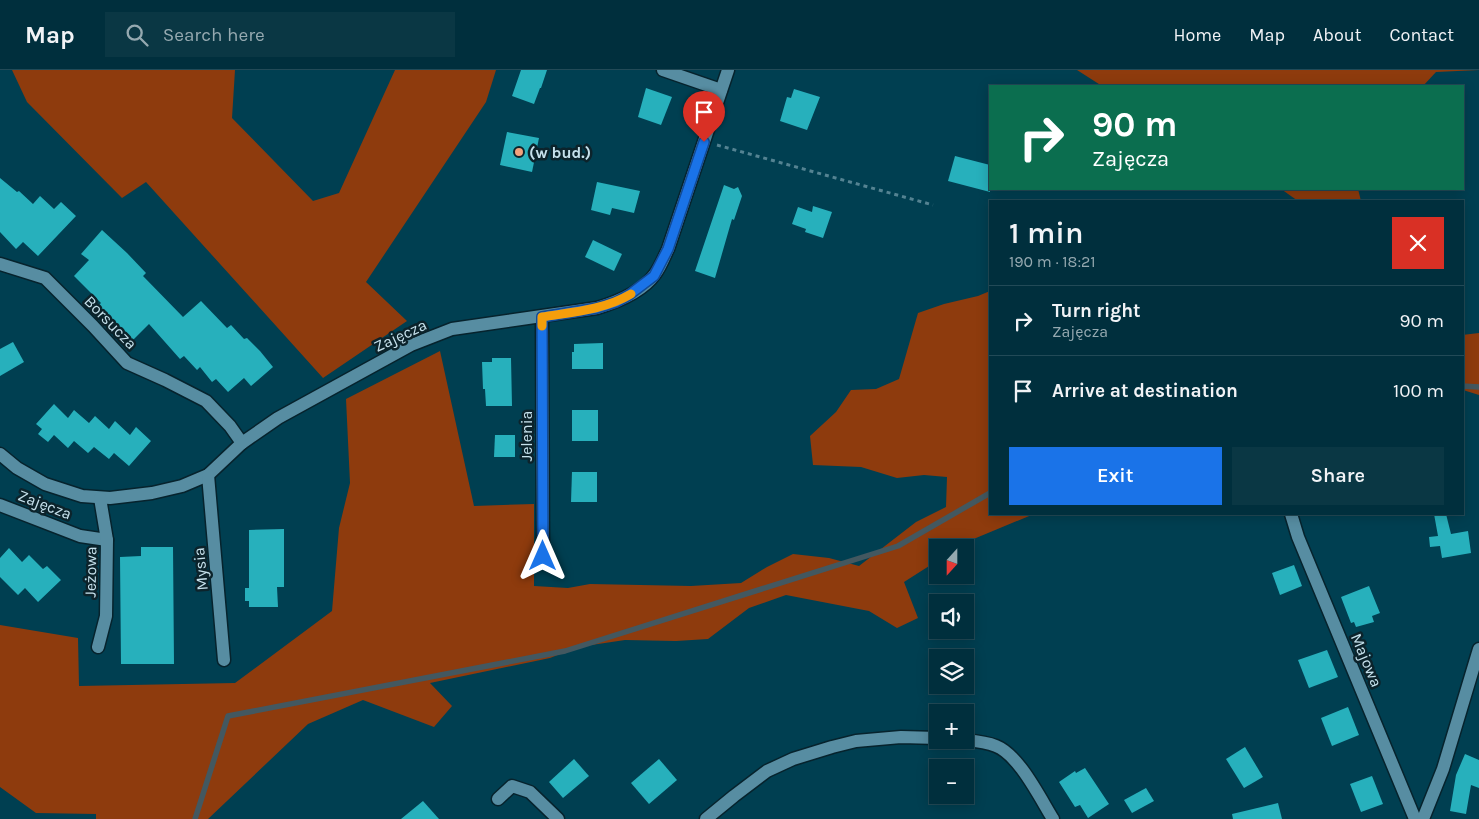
<!DOCTYPE html>
<html lang="en">
<head>
<meta charset="utf-8">
<style>
	body { margin:0; font-family:Karla,sans-serif; background:#0a3744; color:#f1f3f6; height:100vh; display:flex; flex-direction:column; font-size:19px; white-space:nowrap }
	* { box-sizing:border-box; margin:0 }
	p { font-size:16px; color:#95a9b0 }
	.icon { flex:none; width:28px; height:28px; fill:none; stroke:currentColor; stroke-width:2; stroke-linecap:round; stroke-linejoin:round }
	.map { position:relative; flex:1; overflow:hidden }
	.side { position:absolute; left:989px; top:130px; width:475px; height:315px; display:flex; flex-direction:column; background:#002f3d; border-radius:0px; box-shadow:0 2px 12px #0003,0 0 0 1px #224a57 }
	.side>* { flex:none }
	.hud { position:absolute; left:989px; top:15px; width:475px; height:105px; border-radius:0px; box-shadow:0 2px 12px #0003,0 0 0 1px #224a57; background:#0b6e4f; color:#fff; overflow:hidden }
	.needle { width:32px; rotate:201deg }
	.buttons { position:absolute; left:929px; top:469px; display:grid; gap:10px }
	.buttons a { display:grid; place-items:center; width:45px; height:45px; border-radius:0px; background:#002f3d; box-shadow:0 2px 12px #0003,0 0 0 1px #224a57; font-size:25px }
	.pin { position:absolute; display:grid; place-items:center; width:42px; height:42px; color:#fff; margin:-51px -21px; border-radius:50% 50% 50% 0; rotate:-45deg; box-shadow:0 0 5px #0007 }
	.pin .icon { rotate:45deg }
	.me { position:absolute; width:55px; margin:-28px; rotate:0deg; stroke-linejoin:round; filter:drop-shadow(0 0 4px #0008) }
	.turn { display:flex; align-items:center; gap:18px; height:105px; padding:0 20px; font-size:22px }
	.turn .icon { width:65px; height:65px; stroke-width:2.5 }
	.turn b { display:block; font-size:35px; line-height:42px }
	.round { display:grid; place-items:center; flex:none; width:52px; height:52px; border-radius:0px; background:#0a3744 }
	.head { display:flex; align-items:center; justify-content:space-between; height:85px; padding:0 20px }
	h1 { font-size:30px; font-weight:600; line-height:38px }
	.action { display:flex; gap:10px; margin-top:auto; padding:10px 20px }
	.action a { flex:1; height:58px; border-radius:0px; background:#1a73e8; color:#fff; font-size:20px; font-weight:600; line-height:58px; text-align:center }
	.action a+a { background:#0a3744; color:#f1f3f6 }
	ul { padding:0; list-style:none }
	li { display:flex; align-items:center; gap:15px; height:70px; padding:0 20px; border-top:1px solid #224a57 }
	li div { flex:1 }
	li b { display:block; font-size:19px }
	li em { font-style:normal }
	header { display:flex; align-items:center; gap:30px; box-sizing:border-box; height:70px; padding:0 25px; background:#002f3d; border-bottom:1px solid #224a57 }
	header strong { font-size:24px }
	nav { display:flex; gap:28px; margin-inline-start:auto; font-size:18px }
	.search { width:350px; height:45px; background:#0a3744; display:flex; align-items:center; gap:12px; box-sizing:border-box; padding:0 18px; border-radius:0px; color:#95a9b0; font-size:19px }
	.map>svg:first-child { display:block }
	.green { fill:#8e3b0d }
	.lines { fill:none; stroke-linecap:round; stroke-linejoin:round }
	.stream { stroke:#435860; stroke-width:5.5 }
	.building { fill:#27b0bc }
	.minor-casing { stroke:#06232d; stroke-width:15 }
	.path { stroke:#548392; stroke-width:3; stroke-dasharray:4 4; stroke-linecap:butt }
	.minor { stroke:#578da2; stroke-width:12 }
	.route-casing { stroke:#114b97; stroke-width:12 }
	.route { stroke:#1a73e8; stroke-width:9 }
	.slow { stroke:#f59e0b; stroke-width:9 }
	.poi-dot { fill:#f1a17d; stroke:#0c232b; stroke-width:2 }
	.labels { text-anchor:middle; stroke-width:5; stroke-linejoin:round; paint-order:stroke }
	.poi-label { font-size:16px; font-weight:bold; fill:#c6e1ec; stroke:#0c232b; text-anchor:start }
	.street-label { font-size:16px; fill:#c6e1ec; stroke:#0c232b }
</style>
</head>
<body>
<header>
<strong>Map</strong>
<div class="search"><svg class="icon" aria-label="search" viewBox="0 0 24 24"><circle cx="10" cy="10" r="6"/><path d="M15 15l6 6"/></svg>Search here</div>
<nav><a>Home</a><a>Map</a><a>About</a><a>Contact</a></nav>
</header>
<div class="map">
<svg width="1479" height="749" viewBox="0 0 1479 749">
	<rect width="100%" height="100%" fill="#003f51"/>
	<g class="green">
		<path d="M12,0H235L232,48L313,131L339,123L395,0H496L486,32L366,212L407,251L323,308L146,112L122,128L27,32Z"/>
		<path d="M1077,0H1479L1436,2L1423,16H1102Z"/>
		<path d="M1281,119H1358L1361,131H1298Z"/>
		<path d="M990,221V444H1034L976,468L960,477L938,478L937,491L904,512L918,548L897,558L869,541L786,525L749,538L708,569L676,571L625,570L578,577L550,588L430,613L452,636L434,657L363,630L308,654L208,749H96V744L36,743L0,717V555L78,568L79,616L235,613L332,541L339,458L350,413L346,329L440,281L474,436L534,434V516L568,518L590,514L691,516L741,513L767,497L793,484L829,488L859,496L916,452L946,437L947,407L924,405L897,408L861,397L813,395L810,366L836,342L851,320L876,319L899,309L918,243L944,234L978,226Z"/>
		<path d="M1479,263V325L1463,320L1462,265Z"/>
	</g>
	<g class="lines">
		<g class="stream">
			<path d="M1462,316L1479,317"/>
			<path d="M195,749L228,646L565,581L898,476L990,423"/>
		</g>
	</g>
	<g class="building">
		<path d="M521,0H547L541,18H540L534,34L512,26Z"/>
		<path d="M646,18L672,27L661,55L638,47Z"/>
		<path d="M794,19L820,27L807,60L780,51L787,27L791,28Z"/>
		<path d="M507,62L539,68L532,102L500,95Z"/>
		<path d="M955,86L990,95V122L948,111Z"/>
		<path d="M0,108L17,122L19,121L33,134L40,126L54,139L61,132L76,146L38,186L23,172L16,179L0,162Z"/>
		<path d="M597,112L640,121L634,143L612,138L610,145L591,140Z"/>
		<path d="M724,115L734,119L738,117L742,126L734,150L732,149L715,208L695,201Z"/>
		<path d="M813,136L832,142L823,168L805,162L806,159L792,154L798,137L812,142Z"/>
		<path d="M102,160L127,183L146,203L143,206L183,247L201,231L227,258L231,255L244,269L247,268L260,281L273,297L251,316L244,308L228,322L216,309L212,312L200,297L197,300L184,286L180,289L149,254L132,271L98,236L101,233L74,206L89,190L81,184Z"/>
		<path d="M593,170L622,184L614,201L585,187Z"/>
		<path d="M13,272L24,292L0,306V279Z"/>
		<path d="M603,273V299H572V282H574V274Z"/>
		<path d="M492,288H511L512,336H486L485,319H483L482,292H492Z"/>
		<path d="M54,334L68,348L74,340L89,353L95,346L109,359L115,351L130,365L136,357L151,371L129,396L114,383L109,389L94,377L88,383L74,371L68,378L54,365L48,372L38,364L42,359L36,354Z"/>
		<rect x="572" y="340" width="26" height="31"/>
		<path d="M495,365H515V387H494Z"/>
		<path d="M572,402H597V432H571Z"/>
		<path d="M1434,444H1446L1451,464L1468,461L1471,483L1442,488L1440,476L1430,477L1429,467L1438,466Z"/>
		<path d="M284,459V517H277L278,537H249V531H245V518H249V460Z"/>
		<path d="M141,477H173L174,594H121L120,487L141,486Z"/>
		<path d="M9,478L22,492L29,485L43,499L47,496L61,510L38,532L25,518L18,525L0,507V488Z"/>
		<path d="M1294,495L1302,516L1280,525L1272,503Z"/>
		<path d="M1369,516L1380,543L1372,546L1374,552L1356,557L1354,552L1351,553L1341,527Z"/>
		<path d="M1327,580L1338,607L1309,618L1298,590Z"/>
		<path d="M1348,637L1359,665L1332,676L1321,648Z"/>
		<path d="M1245,677L1263,707L1244,718L1226,689Z"/>
		<path d="M1465,684L1479,690V718L1471,715L1466,744L1450,741L1456,705Z"/>
		<path d="M574,689L589,706L563,728L549,712Z"/>
		<path d="M659,689L677,710L649,734L631,713Z"/>
		<path d="M1085,698L1109,734L1088,748L1080,735L1075,737L1059,712L1075,701L1076,703Z"/>
		<path d="M1372,706L1383,734L1361,742L1350,714Z"/>
		<path d="M1146,718L1154,731L1132,743L1124,730Z"/>
		<path d="M423,731L439,749H401Z"/>
		<path d="M1278,733L1282,749H1233L1232,744Z"/>
	</g>
	<g class="lines">
		<defs>
			<g id="minor">
				<path d="M663,0L721,20"/>
				<path d="M0,194L45,208L93,256L127,293L165,310L206,331L230,356L242,373"/>
				<path d="M542,247L543,486"/>
				<path d="M0,384L17,398L45,414L82,426L110,428L152,423L182,416L208,405L242,373L278,348L411,275L452,259L597,238C617,232 643,221 655,204C661,196 664,187 668,179L728,0"/>
				<path d="M208,405L224,590"/>
				<path d="M0,435L80,466L107,470"/>
				<path d="M1291,444L1298,467L1415,749"/>
				<path d="M98,577L106,546L107,470L100,428"/>
				<path d="M965,670C975,671 986,672 996,676C1019,685 1040,728 1053,749"/>
				<path d="M498,729L512,716L530,722L558,749"/>
				<path d="M706,749L734,726L767,701L793,689L832,677L856,671L901,667L938,668"/>
				<path d="M1423,749L1443,699L1479,579"/>
			</g>
		</defs>
		<use href="#minor" class="minor-casing"/>
		<path class="path" d="M717,75L933,135"/>
		<use href="#minor" class="minor"/>
	</g>
	<g class="lines">
		<defs>
			<path id="route" d="M543,486L542,247L597,238L616,232L629,225L654,206L668,179L704,72"/>
		</defs>
		<use href="#route" class="route-casing"/>
		<use href="#route" class="route"/>
		<path class="slow" d="M542,256V247C573,242 604,240 631,224"/>
	</g>
	<circle class="poi-dot" cx="519" cy="82" r="5"/>
	<g class="labels">
		<g class="poi-label">
			<text x="529" y="88">(w bud.)</text>
		</g>
		<g class="street-label">
			<text transform="translate(111 252) rotate(46)" y="6">Borsucza</text>
			<text transform="translate(400 265) rotate(-25)" y="6">Zajęcza</text>
			<text transform="translate(526 366) rotate(-90)" y="6">Jelenia</text>
			<text transform="translate(45 434) rotate(21)" y="6">Zajęcza</text>
			<text transform="translate(200 499) rotate(-95)" y="6">Mysia</text>
			<text transform="translate(90 502) rotate(-89)" y="6">Jeżowa</text>
			<text transform="translate(1367 590) rotate(67)" y="6">Majowa</text>
		</g>
	</g>
</svg>
<div class="buttons">
<a><svg class="needle" viewBox="-14 -14 28 28"><path d="M0-13l5 13h-10z" fill="#e53935"/><path d="M0 13l5-13h-10z" fill="#95a9b0"/></svg></a>
<a><svg class="icon" aria-label="sound" viewBox="0 0 24 24"><path d="M4 9h4l5-4v14l-5-4H4zM17 9q2 3 0 6"/></svg></a>
<a><svg class="icon" aria-label="layers" viewBox="0 0 24 24"><path d="M12 4l9 5-9 5-9-5zM3 14l9 5 9-5"/></svg></a>
<a>+</a>
<a>−</a>
</div>
<div class="pin" style="left:704px;top:72px;background:#d93025"><svg class="icon" aria-label="arrive" viewBox="0 0 24 24"><path d="M6 21V4h12l-3 4 3 4H6"/></svg></div>
<svg class="me" style="left:543px;top:486px" viewBox="-20 -20 40 40"><path d="M0-17L14 15 0 8-14 15z" fill="#1a73e8" stroke="#fff" stroke-width="4"/></svg>
<div class="hud">
<div class="turn"><svg class="icon" aria-label="right" viewBox="0 0 24 24"><path d="M7 20v-9h11M14 6l5 5-5 5"/></svg><div><b>90 m</b>Zajęcza</div></div>
</div>
<section class="side">
<div class="head"><div><h1>1 min</h1><p>190 m · 18:21</p></div><a class="round" style="background:#d93025;color:#fff"><svg class="icon" aria-label="close" viewBox="0 0 24 24"><path d="M6 6l12 12M18 6L6 18"/></svg></a></div>
<ul>
<li><svg class="icon" aria-label="right" viewBox="0 0 24 24"><path d="M7 20v-9h11M14 6l5 5-5 5"/></svg><div><b>Turn right</b><p>Zajęcza</p></div><em>90 m</em></li>
<li><svg class="icon" aria-label="arrive" viewBox="0 0 24 24"><path d="M6 21V4h12l-3 4 3 4H6"/></svg><div><b>Arrive at destination</b></div><em>100 m</em></li>
</ul>
<div class="action"><a>Exit</a><a>Share</a></div>
</section>
</div>
</body>
</html>
